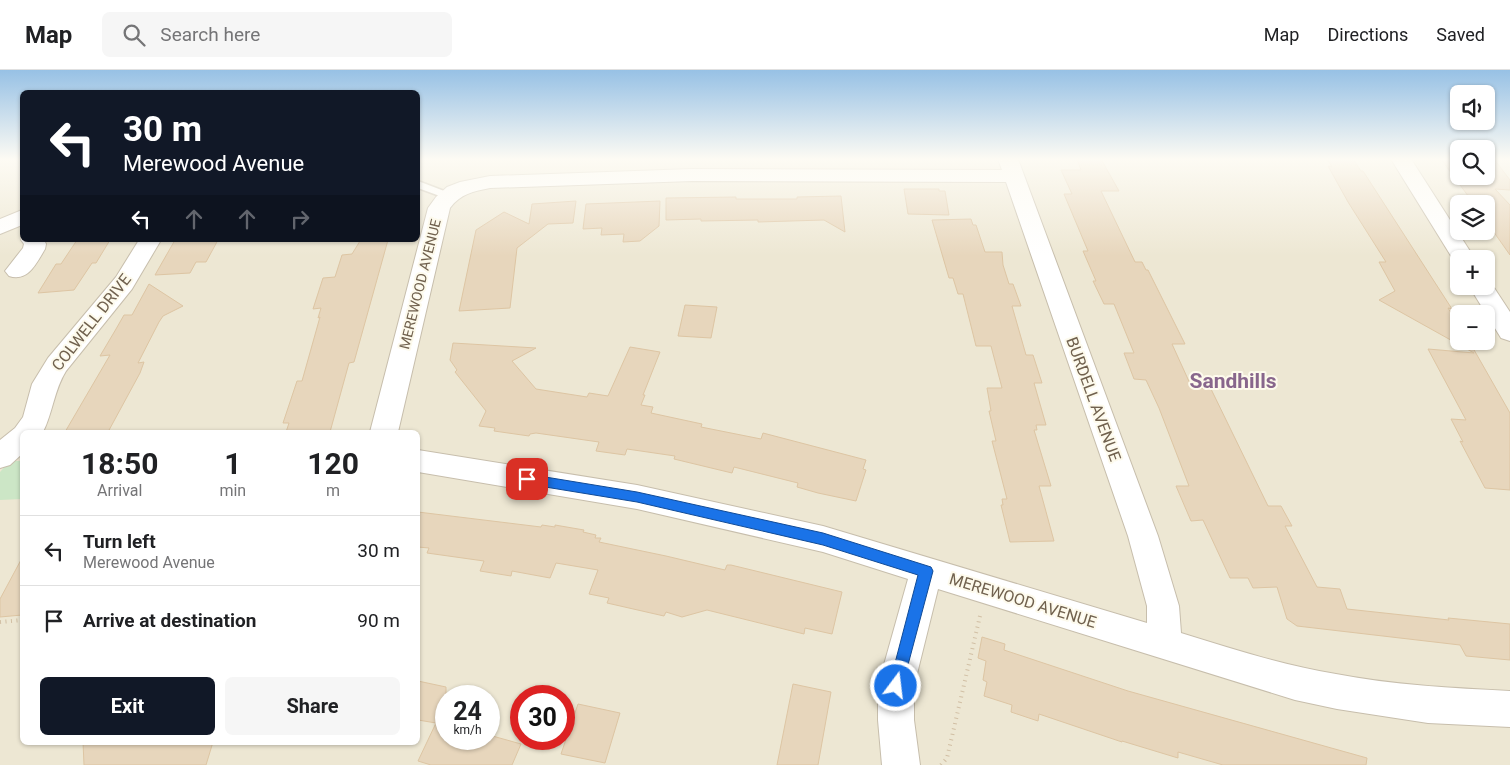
<!DOCTYPE html>
<html lang="en">
<head>
<meta charset="utf-8">
<style>
	body { margin:0; font-family:Roboto,sans-serif; background:#f6f6f6; color:#202124; height:100vh; display:flex; flex-direction:column; font-size:19px; white-space:nowrap }
	* { box-sizing:border-box; margin:0 }
	p { font-size:16px; color:#757577 }
	.icon { flex:none; width:28px; height:28px; fill:none; stroke:currentColor; stroke-width:2; stroke-linecap:round; stroke-linejoin:round }
	.map { position:relative; flex:1; overflow:hidden }
	.panel { position:absolute; left:20px; top:360px; width:400px; height:315px; display:flex; flex-direction:column; background:#fff; border-radius:8px; box-shadow:0 1px 4px #0004 }
	.panel>* { flex:none }
	.guide { position:absolute; left:20px; top:20px; width:400px; height:152px; border-radius:8px; box-shadow:0 1px 4px #0004; background:#111827; color:#fff; overflow:hidden }
	.tools { position:absolute; left:1450px; top:15px; display:grid; gap:10px }
	.tools a { display:grid; place-items:center; width:45px; height:45px; border-radius:8px; background:#fff; box-shadow:0 1px 4px #0004; font-size:25px }
	.speed { position:absolute; left:435px; top:615px; display:flex; gap:10px; font-size:25px; font-weight:700; text-align:center }
	.speed>* { display:grid; place-content:center; width:65px; height:65px; border-radius:50%; background:#fff; box-shadow:0 1px 4px #0004; line-height:1 }
	.speed small { font-size:12px; font-weight:400 }
	.speed .limit { border:8px solid #d22; background:#fff; color:#111 }
	.pin { position:absolute; display:grid; place-items:center; width:42px; height:42px; color:#fff; margin:-21px; border-radius:10px; box-shadow:0 2px 8px #0006 }
	.me { position:absolute; width:55px; margin:-28px; rotate:15deg; stroke-linejoin:round; filter:drop-shadow(0 0 4px #0008) }
	.turn { display:flex; align-items:center; gap:18px; height:105px; padding:0 20px; font-size:22px }
	.turn .icon { width:65px; height:65px; stroke-width:2.5 }
	.turn b { display:block; font-size:35px; line-height:42px }
	.lanes { display:flex; align-items:center; height:48px; padding:0 20px; background:#0003; justify-content:center; gap:25px; direction:ltr }
	.lanes .off { opacity:.35 }
	.eta { display:flex; justify-content:space-evenly; align-items:center; height:85px; text-align:center }
	.eta b { font-size:30px; font-weight:700; line-height:35px }
	.primary-button { display:flex; gap:10px; margin-top:auto; padding:10px 20px }
	.primary-button a { flex:1; height:58px; border-radius:8px; background:#111827; color:#fff; font-size:20px; font-weight:700; line-height:58px; text-align:center }
	.primary-button a+a { background:#f6f6f6; color:#202124 }
	ul { padding:0; list-style:none }
	li { display:flex; align-items:center; gap:15px; height:70px; padding:0 20px; border-top:1px solid #e0e0e0 }
	li div { flex:1 }
	li b { display:block; font-size:19px }
	li em { font-style:normal }
	header { display:flex; align-items:center; gap:30px; box-sizing:border-box; height:70px; padding:0 25px; background:#fff; border-bottom:1px solid #e0e0e0 }
	header strong { font-size:24px }
	nav { display:flex; gap:28px; margin-inline-start:auto; font-size:18px }
	.search { width:350px; height:45px; background:#f6f6f6; display:flex; align-items:center; gap:12px; box-sizing:border-box; padding:0 18px; border-radius:8px; color:#757577; font-size:19px }
	.map>svg:first-child { display:block }
	.residential { fill:#ede7d3; fill-rule:evenodd }
	.green { fill:#cce6c6 }
	.building { fill:#e7d6bc; stroke:#ddc5a3 }
	.lines { fill:none; stroke-linecap:round; stroke-linejoin:round }
	.service-casing { stroke:#c7beac; stroke-width:3 }
	.minor-casing { stroke:#c7beac; stroke-width:2 }
	.path { stroke:#d1bfa4; stroke-width:4; stroke-dasharray:1 4.5; stroke-linecap:butt }
	.service { fill:#fff; fill-rule:evenodd }
	.minor { fill:#fff; fill-rule:evenodd }
	.route { fill:#1a73e8; stroke:#114b97 }
	.labels { text-anchor:middle; stroke-width:4; stroke-linejoin:round; paint-order:stroke }
	.far-street-label { font-size:14px; fill:#70614e; stroke:#fdfaec }
	.street-label { font-size:16px; fill:#70614e; stroke:#fdfaec }
	.district-label { font-size:21px; font-weight:bold; fill:#88668c; stroke:#fdfaec }
</style>
</head>
<body>
<header>
<strong>Map</strong>
<div class="search"><svg class="icon" aria-label="search" viewBox="0 0 24 24"><circle cx="10" cy="10" r="6"/><path d="M15 15l6 6"/></svg>Search here</div>
<nav><a>Map</a><a>Directions</a><a>Saved</a></nav>
</header>
<div class="map">
<svg width="1510" height="695" viewBox="0 0 1510 695">
	<rect width="100%" height="100%" fill="#faf6e6"/>
	<path class="residential" d="M0,89H22V170H418V89H1459V106H1486V89H1510V695H0ZM1459,134H1486V161H1459ZM1459,189H1486V216H1459ZM1459,244H1486V271H1459ZM22,362H418V672H22ZM446,626H489V669H446ZM521,626H564V669H521Z"/>
	<path class="green" d="M10,391H22V429L0,430V402Z"/>
	<g class="building">
		<path d="M1077,89H1101L1119,121H1101L1135,192H1142L1146,200H1148L1185,274H1172L1192,318L1211,319L1268,436H1281L1292,456H1285L1317,517L1340,519L1347,539L1449,550L1448,548L1510,554V590L1466,586L1460,575L1297,556L1287,549L1277,517L1253,518L1248,508H1230L1203,450L1191,451L1176,416H1189L1159,338L1146,310L1134,309L1124,283H1134L1114,234H1104L1093,211H1096L1083,181H1088L1064,124H1072L1061,100H1081Z"/>
		<path d="M1327,89H1353L1361,101H1363L1452,239L1448,238L1459,255V271H1469L1510,343V420L1485,418L1460,371L1463,372L1451,349L1466,350L1428,279L1474,283L1379,230L1395,221L1379,192H1386L1348,132L1328,96L1332,97Z"/>
		<path d="M1441,89H1459V106H1486V89H1494L1510,110V120L1495,119L1510,135V185L1486,151V134H1474Z"/>
		<path d="M904,119H939V121H945L949,145L908,144Z"/>
		<path d="M841,126L845,162L824,150L758,152V150L701,151V149L666,150V128L736,127V129H797V127Z"/>
		<path d="M576,131L573,153L548,154L517,178L510,238L459,241L476,160L504,142L529,154L532,134Z"/>
		<path d="M660,131L659,156L640,171L623,172L624,164L601,165L602,158L583,159L586,134Z"/>
		<path d="M971,149L973,155H976L985,182H1002L1003,195L1009,214H1013L1021,236H1012L1026,285H1033L1042,313H1034L1046,355H1036L1037,360H1034L1051,416H1039L1054,471L1010,472L1001,435H1003L1002,429H1007L992,371H996L989,341H991L987,318H1002L991,276H976L963,224H958L953,208H949L932,150Z"/>
		<path d="M77,170H110L96,193H92L74,220L38,223L56,194H61Z"/>
		<path d="M175,170H218L206,192H196L190,203L155,205Z"/>
		<path d="M388,170L354,292L349,293L330,362H286L289,353H283L297,311H302L320,247L318,248L321,238L313,239L323,208L335,207L342,185L352,184L360,171Z"/>
		<path d="M149,214L183,236L163,246L159,252L138,293L144,292L140,303L108,362H65L110,285L100,286L116,259L124,245H132Z"/>
		<path d="M685,235L717,237L711,268L678,266Z"/>
		<path d="M453,273L536,278L512,291L536,319L587,327L589,323L608,326L630,277L660,282L643,325H645L641,335L653,337L651,343L702,354L701,357L761,369L763,363L866,390L863,399L866,400L856,431L818,423L797,417L798,413L734,397L732,403L674,389L675,386L627,379L625,385L596,381L599,372L536,363L530,364L529,366L494,361L495,358L479,356L486,341L455,302L457,300L450,290Z"/>
		<path d="M418,442L541,457L542,455L555,457V455L584,460L583,462L596,465L595,468H601L599,472L666,486L725,500L727,495H731L842,522L832,564L805,558L804,564L707,540L682,547L666,542L664,546L607,533L609,528L589,524L598,500L556,493L550,508L512,501L511,506L480,501L484,491L427,483L429,478L418,477Z"/>
		<path d="M22,488V545L0,547V529Z"/>
		<path d="M982,567L1005,574L1004,580L1128,621L1367,688L1366,695H1223L1178,682V688L1122,671V672L1039,644L1038,651L1011,642L1012,635L984,626L987,612L983,610L986,591L978,588Z"/>
		<path d="M418,611L446,617V669H489V665L521,674L512,695H431L418,691L436,653L418,650Z"/>
		<path d="M793,614L831,622L818,695H777Z"/>
		<path d="M578,634L620,643L605,693L561,684Z"/>
		<path d="M83,672H213L206,695H84Z"/>
	</g>
	<g class="lines">
		<defs>
			<path id="service" d="M418,111L452,124L454,126L448,129L418,118Z"/>
			<g id="minor">
				<path d="M998,89H1018L1158,466L1179,536L1181,563C1232,579 1283,595 1336,604C1393,615 1452,618 1510,621V657L1428,653L1337,639L1295,630L938,519L914,616V650L920,695H882L878,650V616L908,509L823,482L637,439L418,402V380L637,415L823,456L1147,553V536L1128,466L1006,112L692,111L490,118C474,121 460,124 450,138L398,362H370L428,138L436,127L447,117L460,112L490,106L692,99L1002,100Z"/>
				<path d="M1391,89H1411L1475,189H1459V195L1456,194Z"/>
				<path d="M22,140V155L0,164V149Z"/>
				<path d="M22,167V170H44L46,174L45,179C36,194 28,212 9,206L5,201L23,178L24,174L21,170Z"/>
				<path d="M139,170H161L132,219L66,301C54,320 53,342 43,362H22V384L10,395L0,398V370L15,358L23,347L32,314L48,288L116,207Z"/>
				<path d="M1486,210H1489L1510,242V271L1501,268L1469,216H1486Z"/>
			</g>
		</defs>
		<use href="#service" class="service-casing"/>
		<use href="#minor" class="minor-casing"/>
		<g class="path">
			<path d="M0,552L22,550"/>
			<path d="M941,695L947,688L980,546"/>
		</g>
		<use href="#service" class="service"/>
		<use href="#minor" class="minor"/>
	</g>
	<linearGradient id="sky" x2="0" y2="1"><stop stop-color="#97c1e5"/><stop offset="0.48" stop-color="#fdfbf4"/><stop offset="1" stop-color="#fdfbf4" stop-opacity="0"/></linearGradient>
	<rect width="1510" height="186" fill="url(#sky)"/>
	<path class="route" d="M527,404L637,422L823,463L931,497L933,501L901,621L896,623L891,621L889,616L918,505L823,475L637,432L527,414L523,412L521,409L523,406Z"/>
	<g class="labels">
		<g class="far-street-label">
			<text transform="translate(420 214) rotate(-76)" y="5">MEREWOOD AVENUE</text>
		</g>
		<g class="street-label">
			<text transform="translate(91 252) rotate(-52)" y="6">COLWELL DRIVE</text>
			<text transform="translate(1094 329) rotate(70)" y="6">BURDELL AVENUE</text>
			<text transform="translate(1023 530) rotate(17)" y="6">MEREWOOD AVENUE</text>
		</g>
		<g class="district-label">
			<text x="1233" y="318">Sandhills</text>
		</g>
	</g>
</svg>
<div class="tools">
<a><svg class="icon" aria-label="sound" viewBox="0 0 24 24"><path d="M4 9h4l5-4v14l-5-4H4zM17 9q2 3 0 6"/></svg></a>
<a><svg class="icon" aria-label="search" viewBox="0 0 24 24"><circle cx="10" cy="10" r="6"/><path d="M15 15l6 6"/></svg></a>
<a><svg class="icon" aria-label="layers" viewBox="0 0 24 24"><path d="M12 4l9 5-9 5-9-5zM3 14l9 5 9-5"/></svg></a>
<a>+</a>
<a>−</a>
</div>
<div class="speed"><div>24<small>km/h</small></div><div class="limit">30</div></div>
<div class="pin" style="left:527px;top:409px;background:#d93025"><svg class="icon" aria-label="arrive" viewBox="0 0 24 24"><path d="M6 21V4h12l-3 4 3 4H6"/></svg></div>
<svg class="me" style="left:896px;top:616px" viewBox="-20 -20 40 40"><circle r="17" fill="#1a73e8" stroke="#fff" stroke-width="3"/><path d="M0-11L8 9 0 5-8 9z" fill="#fff"/></svg>
<div class="guide">
<div class="turn"><svg class="icon" aria-label="left" viewBox="0 0 24 24"><path d="M17 20v-9H6M10 6l-5 5 5 5"/></svg><div><b>30 m</b>Merewood Avenue</div></div>
<div class="lanes"><svg class="icon" aria-label="left" viewBox="0 0 24 24"><path d="M17 20v-9H6M10 6l-5 5 5 5"/></svg><svg class="icon off" aria-label="ahead" viewBox="0 0 24 24"><path d="M12 20V5M6 11l6-6 6 6"/></svg><svg class="icon off" aria-label="ahead" viewBox="0 0 24 24"><path d="M12 20V5M6 11l6-6 6 6"/></svg><svg class="icon off" aria-label="right" viewBox="0 0 24 24"><path d="M7 20v-9h11M14 6l5 5-5 5"/></svg></div>
</div>
<section class="panel">
<div class="eta">
<div><b>18:50</b><p>Arrival</p></div>
<div><b>1</b><p>min</p></div>
<div><b>120</b><p>m</p></div>
</div>
<ul>
<li><svg class="icon" aria-label="left" viewBox="0 0 24 24"><path d="M17 20v-9H6M10 6l-5 5 5 5"/></svg><div><b>Turn left</b><p>Merewood Avenue</p></div><em>30 m</em></li>
<li><svg class="icon" aria-label="arrive" viewBox="0 0 24 24"><path d="M6 21V4h12l-3 4 3 4H6"/></svg><div><b>Arrive at destination</b></div><em>90 m</em></li>
</ul>
<div class="primary-button"><a>Exit</a><a>Share</a></div>
</section>
</div>
</body>
</html>
